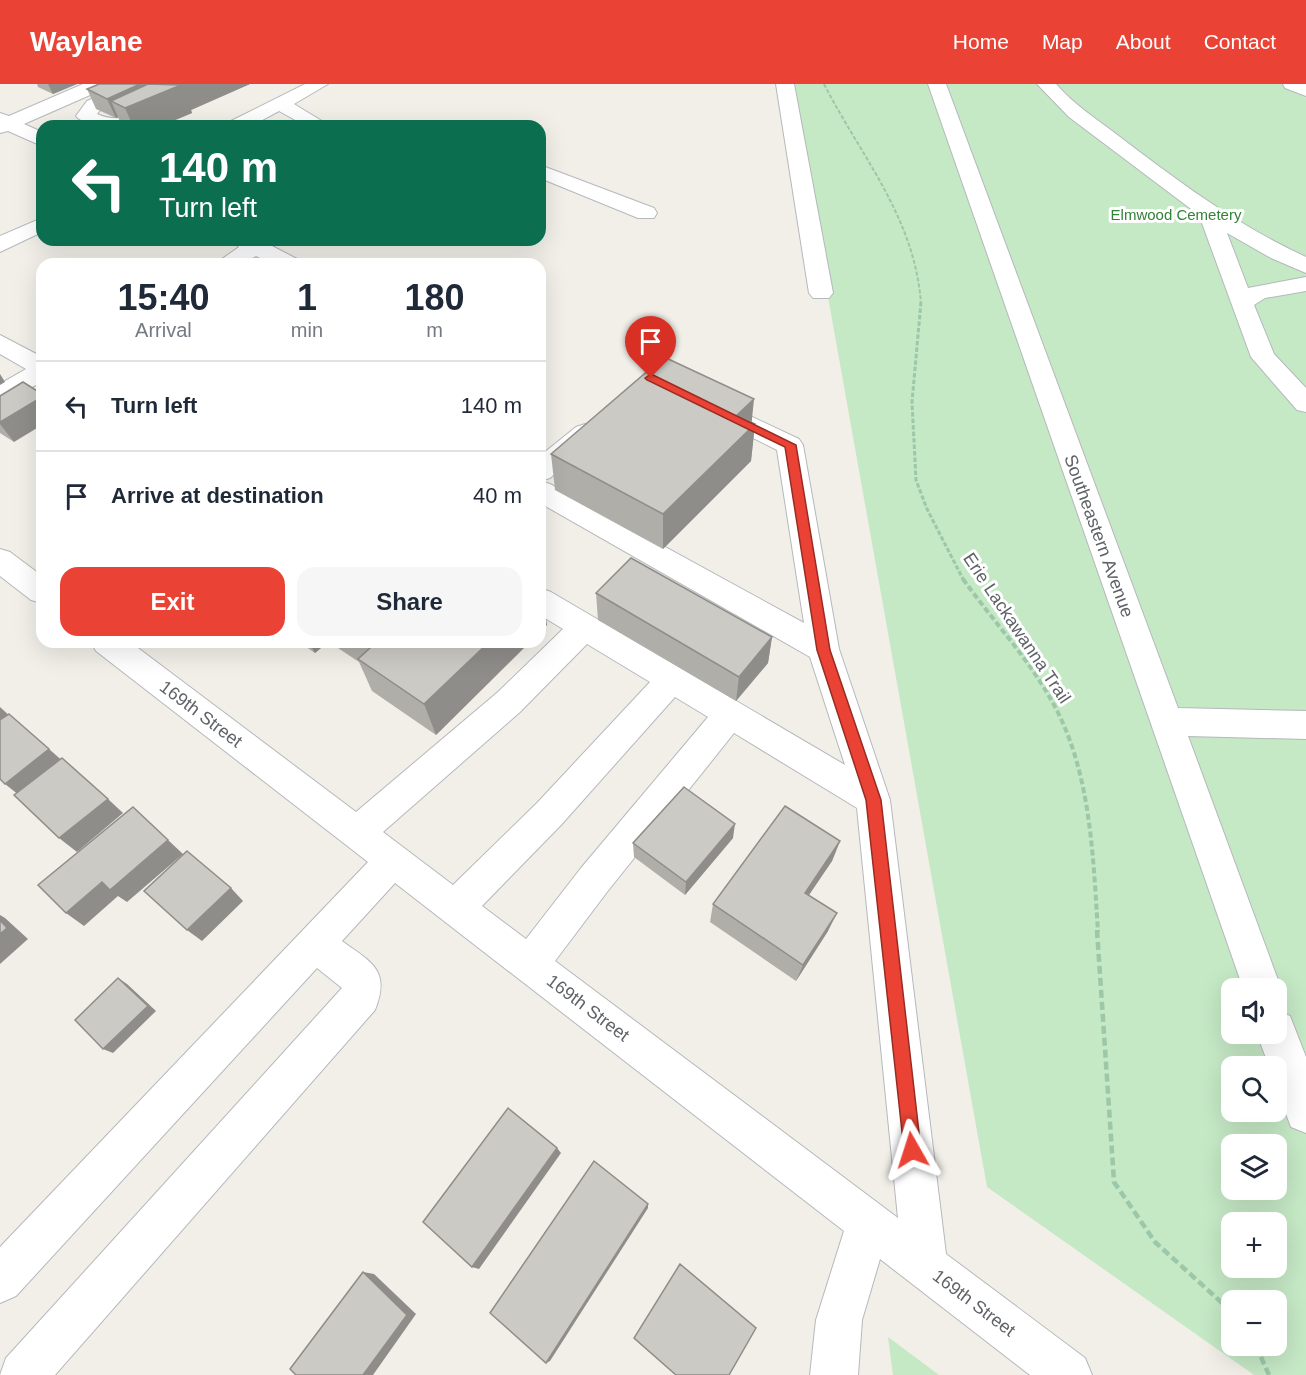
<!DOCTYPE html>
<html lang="en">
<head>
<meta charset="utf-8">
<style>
	body { margin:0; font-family:Arial,sans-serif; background:#f6f6f7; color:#1f2937; height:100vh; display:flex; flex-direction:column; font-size:22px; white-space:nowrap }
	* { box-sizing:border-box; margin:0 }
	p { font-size:20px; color:#747a83 }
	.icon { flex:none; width:33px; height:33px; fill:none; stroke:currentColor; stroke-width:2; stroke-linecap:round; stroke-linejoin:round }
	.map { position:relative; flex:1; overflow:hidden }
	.sheet { position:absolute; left:36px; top:174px; width:510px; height:390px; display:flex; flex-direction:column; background:#fff; border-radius:18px; box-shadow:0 6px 24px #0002 }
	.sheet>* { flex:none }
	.guide { position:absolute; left:36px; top:36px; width:510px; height:126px; border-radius:18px; box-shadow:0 6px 24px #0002; background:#0b6e4f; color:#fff; overflow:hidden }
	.buttons { position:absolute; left:1221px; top:894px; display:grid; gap:12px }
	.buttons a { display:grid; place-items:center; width:66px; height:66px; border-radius:12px; background:#fff; box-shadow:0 6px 24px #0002; font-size:30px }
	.pin { position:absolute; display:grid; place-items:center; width:51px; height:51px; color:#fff; margin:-62px -26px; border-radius:50% 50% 50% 0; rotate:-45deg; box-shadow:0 0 6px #0007 }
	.pin .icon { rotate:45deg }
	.me { position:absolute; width:66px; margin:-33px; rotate:354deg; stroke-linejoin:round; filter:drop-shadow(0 0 4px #0008) }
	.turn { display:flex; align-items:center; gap:21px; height:126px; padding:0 24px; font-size:27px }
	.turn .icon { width:78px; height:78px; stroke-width:2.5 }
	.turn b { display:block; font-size:42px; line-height:51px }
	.eta { display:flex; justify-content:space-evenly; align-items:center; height:102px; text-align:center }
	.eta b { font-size:36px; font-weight:600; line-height:42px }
	.button { display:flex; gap:12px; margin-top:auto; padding:12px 24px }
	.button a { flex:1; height:69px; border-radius:18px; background:#ea4335; color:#fff; font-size:24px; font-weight:600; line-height:69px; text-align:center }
	.button a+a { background:#f6f6f7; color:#1f2937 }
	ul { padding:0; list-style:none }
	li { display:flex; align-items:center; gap:18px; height:90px; padding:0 24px; border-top:2px solid #e0e1e3 }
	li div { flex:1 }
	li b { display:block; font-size:22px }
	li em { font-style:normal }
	header { display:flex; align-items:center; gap:36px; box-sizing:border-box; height:84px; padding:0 30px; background:#ea4335; color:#fff }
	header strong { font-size:28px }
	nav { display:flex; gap:33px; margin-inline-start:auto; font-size:21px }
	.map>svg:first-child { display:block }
	.green { fill:#c5e8c5; fill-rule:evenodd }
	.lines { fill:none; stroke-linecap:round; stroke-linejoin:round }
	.minor-casing { stroke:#b5b8bc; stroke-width:2 }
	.path-far3 { stroke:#9cc7a9; stroke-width:2; stroke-dasharray:4 2; stroke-linecap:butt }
	.path-far2 { stroke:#9cc7a9; stroke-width:3; stroke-dasharray:4.5 2; stroke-linecap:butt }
	.path-far1 { stroke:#9cc7a9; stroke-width:4; stroke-dasharray:6 3; stroke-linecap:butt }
	.path { stroke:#9cc7a9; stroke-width:4.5; stroke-dasharray:8 4; stroke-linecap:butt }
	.minor { fill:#fff; fill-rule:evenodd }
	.wall { fill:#afaea9 }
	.shaded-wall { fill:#8f8d8a }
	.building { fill:#cccac5; stroke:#8f8d8a; stroke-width:1.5 }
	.route { fill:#ea4335; stroke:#982c22; stroke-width:1.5 }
	.labels { text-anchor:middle; stroke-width:6; stroke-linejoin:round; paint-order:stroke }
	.far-park-label { font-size:15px; fill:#348238; stroke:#fff }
	.street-label { font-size:18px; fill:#5f6368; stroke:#fff }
</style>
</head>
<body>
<header>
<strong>Waylane</strong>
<nav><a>Home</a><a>Map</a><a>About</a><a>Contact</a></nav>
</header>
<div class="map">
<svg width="1306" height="1291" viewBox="0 0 1306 1291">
	<rect width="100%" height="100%" fill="#f1efe8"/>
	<g class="green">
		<path d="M790,0H1306V1291H1254L987,1103ZM1232,904H1276V950H1232ZM1232,982H1276V1028H1232ZM1232,1060H1276V1106H1232ZM1232,1138H1276V1184H1232ZM1232,1216H1276V1262H1232Z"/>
		<path d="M888,1253L939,1291H893Z"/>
	</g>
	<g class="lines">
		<defs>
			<g id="minor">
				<path d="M83,0H108L106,4L24,40L42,48V62L8,47L0,49V29L9,32Z"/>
				<path d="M125,0H149L147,4L101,25L97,30C134,47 164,8 198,0C205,0 215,0 222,0L220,4C195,16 169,33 143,41C130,46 85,44 76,32L87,17Z"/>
				<path d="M305,0H328L294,20L330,42H306L279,27L251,42H226L229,38Z"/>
				<path d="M776,0H794L833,209L829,214H813L809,209Z"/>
				<path d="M928,0H946L1178,624L1306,627V655L1188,652L1281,904L1276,916V904H1243Z"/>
				<path d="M1037,0H1056C1074,21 1098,36 1120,53C1179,98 1238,142 1306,173V189L1271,174L1227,149L1248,204L1306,193V207L1265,214L1254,221L1274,270L1306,304V328L1297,326L1251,273L1199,131L1069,33Z"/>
				<path d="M1283,0H1306V12L1285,4Z"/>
				<path d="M540,81L654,124L657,129L654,134H638L540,94Z"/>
				<path d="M42,134V148L0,168V152Z"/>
				<path d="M231,156H278L272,162L297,175L300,180H272L256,172L242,180H215L239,163Z"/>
				<path d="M0,251L42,273V298L0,319V300L26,285L0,270Z"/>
				<path d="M714,315L799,355L803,361L839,565L890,716L946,1170L1085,1274L1092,1291H1030L880,1175L862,1236L858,1291H810L816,1236L844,1147L395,799L342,857C371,878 391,886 375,926L55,1291H0L6,1274L342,904L317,884L16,1212L0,1219V1163L368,778L96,567L91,558H130L356,728L498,608L563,545L540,531V504L551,508L845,681L810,573L540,419V397L550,400L804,539L777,366L705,330L701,324L705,318ZM587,560L650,598L537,719L453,801L383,748L520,628ZM675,613L708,633L581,784L526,855L482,822L561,741ZM734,649L857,724L898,1134L555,877L607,808Z"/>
				<path d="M585,340L594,343L598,349L594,355L550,394L540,397V372L576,343Z"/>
				<path d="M0,465L10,468L42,492V519L31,516L0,492Z"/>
				<path d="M1276,926L1290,932L1306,973V1049L1291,1043L1276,1003V982H1269L1257,950H1276Z"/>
			</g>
		</defs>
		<use href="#minor" class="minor-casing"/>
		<path class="path-far3" d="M824,0C862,74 915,134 921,220"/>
		<path class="path-far2" d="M921,218L912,318L916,396L927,425L964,497"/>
		<path class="path-far1" d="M963,495C993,537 1030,576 1054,621C1091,689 1093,772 1098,848"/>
		<g class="path">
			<path d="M1097,846L1114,1098L1155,1158L1232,1228"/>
			<path d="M1256,1262L1269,1291"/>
		</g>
		<use href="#minor" class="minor"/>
	</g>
	<g class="wall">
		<path d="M37,0H77L53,10L38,3Z"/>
		<path d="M99,0H250L191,26L192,29L161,42H122L118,33L116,34L96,25L87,5Z"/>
		<path d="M0,312L14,358L0,349Z"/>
		<path d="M751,338L755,340L751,377L663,465L555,406L551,370Z"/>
		<path d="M596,509L772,553L768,579L736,617L598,536Z"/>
		<path d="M299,558H328L315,569Z"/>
		<path d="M329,558H530L436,651L372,607L359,578Z"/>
		<path d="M733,754L685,811L634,773L633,759Z"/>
		<path d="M840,757L832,777L809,811L828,847L796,897L710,838L713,820Z"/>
	</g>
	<g class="shaded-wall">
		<path d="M48,0H77L53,10Z"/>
		<path d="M140,0H250L191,26L192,29L161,42H133L125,24L111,17L118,33L116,34L107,15Z"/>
		<path d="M0,290L5,298L0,301Z"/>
		<path d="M42,313V341L14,358L0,340V338Z"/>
		<path d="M754,315L751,345L755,340L751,377L663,465V430L737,331Z"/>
		<path d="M542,507L547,541L540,548V510Z"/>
		<path d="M772,553L768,579L736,617L739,593Z"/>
		<path d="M309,558H328L315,569Z"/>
		<path d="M489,558H530L436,651L424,620Z"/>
		<path d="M0,623L13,635L0,645Z"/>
		<path d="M49,665L66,680L24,715L5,700Z"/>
		<path d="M108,715L123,729L77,768L59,754Z"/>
		<path d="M735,740L733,754L685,811L686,798Z"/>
		<path d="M168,756L183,770L127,818L118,812L84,842L66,829L102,798Z"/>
		<path d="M840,757L832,777L798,827L805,809Z"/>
		<path d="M231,804L243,817L202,857L187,846Z"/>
		<path d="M837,829L828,847L796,897L803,881Z"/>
		<path d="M0,831L5,834L28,855L0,880Z"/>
		<path d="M118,894L127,900L156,927L113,969L103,965Z"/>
		<path d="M557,1064L561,1069L479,1185L472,1183Z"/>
		<path d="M648,1120V1124L550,1277L546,1279Z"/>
		<path d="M363,1188L374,1190L416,1230L373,1291H363Z"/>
	</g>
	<g class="building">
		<path d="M99,0H140L107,15L87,5Z"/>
		<path d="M148,0L181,1L125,24L111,17Z"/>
		<path d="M664,273L754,315L737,331L755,340L663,430L551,370Z"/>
		<path d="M23,298L42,310V313L0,338V312Z"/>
		<path d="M631,474L772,553L739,593L596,509Z"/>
		<path d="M363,558H489L424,620L358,575L371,563Z"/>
		<path d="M9,630L49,665L5,700L0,695V636Z"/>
		<path d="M62,674L108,715L59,754L14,711Z"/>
		<path d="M684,703L735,740L686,798L633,759Z"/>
		<path d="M785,722L840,757L805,809L837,829L803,881L713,820Z"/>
		<path d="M133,723L168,756L110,806L102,798L66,829L38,801Z"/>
		<path d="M187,767L231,804L187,846L144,807Z"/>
		<path d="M0,836L7,844L0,850Z"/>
		<path d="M118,894L148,922L103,965L75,936Z"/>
		<path d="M508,1024L557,1064L472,1183L423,1138Z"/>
		<path d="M594,1077L648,1120L546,1279L490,1229Z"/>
		<path d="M680,1180L756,1244L729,1291H676L634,1254Z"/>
		<path d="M363,1188L407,1231L363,1291H296L290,1285Z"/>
	</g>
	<path class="route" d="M651,290L796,361L830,566L881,716L921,1066L919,1072L912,1075L906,1072L904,1066L866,716L817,566L785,363L647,296L645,294Z"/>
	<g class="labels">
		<g class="far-park-label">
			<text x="1176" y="136">Elmwood Cemetery</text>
		</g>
		<g class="street-label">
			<text transform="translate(1099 452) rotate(70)" y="6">Southeastern Avenue</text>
			<text transform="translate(1017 544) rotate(56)" y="6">Erie Lackawanna Trail</text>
			<text transform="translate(201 630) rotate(37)" y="6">169th Street</text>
			<text transform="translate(588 924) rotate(37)" y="6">169th Street</text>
			<text transform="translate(974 1219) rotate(37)" y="6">169th Street</text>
		</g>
	</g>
</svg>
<div class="buttons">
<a><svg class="icon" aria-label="sound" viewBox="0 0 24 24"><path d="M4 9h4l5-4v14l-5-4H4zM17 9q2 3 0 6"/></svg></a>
<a><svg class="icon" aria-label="search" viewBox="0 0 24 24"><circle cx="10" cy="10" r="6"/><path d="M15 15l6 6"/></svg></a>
<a><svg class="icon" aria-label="layers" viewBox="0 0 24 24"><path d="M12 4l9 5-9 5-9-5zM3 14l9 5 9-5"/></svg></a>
<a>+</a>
<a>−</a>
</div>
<div class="pin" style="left:651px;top:294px;background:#d93025"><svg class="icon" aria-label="arrive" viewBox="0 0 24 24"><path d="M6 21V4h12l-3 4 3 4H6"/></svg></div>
<svg class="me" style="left:912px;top:1066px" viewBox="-20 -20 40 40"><path d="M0-17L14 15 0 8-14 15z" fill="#ea4335" stroke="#fff" stroke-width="4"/></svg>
<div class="guide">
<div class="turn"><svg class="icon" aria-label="left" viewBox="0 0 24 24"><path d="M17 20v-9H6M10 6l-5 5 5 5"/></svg><div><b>140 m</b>Turn left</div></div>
</div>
<section class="sheet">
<div class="eta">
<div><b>15:40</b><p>Arrival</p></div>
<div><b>1</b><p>min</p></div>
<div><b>180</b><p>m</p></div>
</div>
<ul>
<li><svg class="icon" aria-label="left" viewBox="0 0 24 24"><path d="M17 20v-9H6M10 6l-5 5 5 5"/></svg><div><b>Turn left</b></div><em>140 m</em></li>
<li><svg class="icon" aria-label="arrive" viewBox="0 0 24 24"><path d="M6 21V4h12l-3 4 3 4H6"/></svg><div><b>Arrive at destination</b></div><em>40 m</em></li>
</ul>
<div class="button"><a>Exit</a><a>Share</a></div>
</section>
</div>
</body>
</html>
